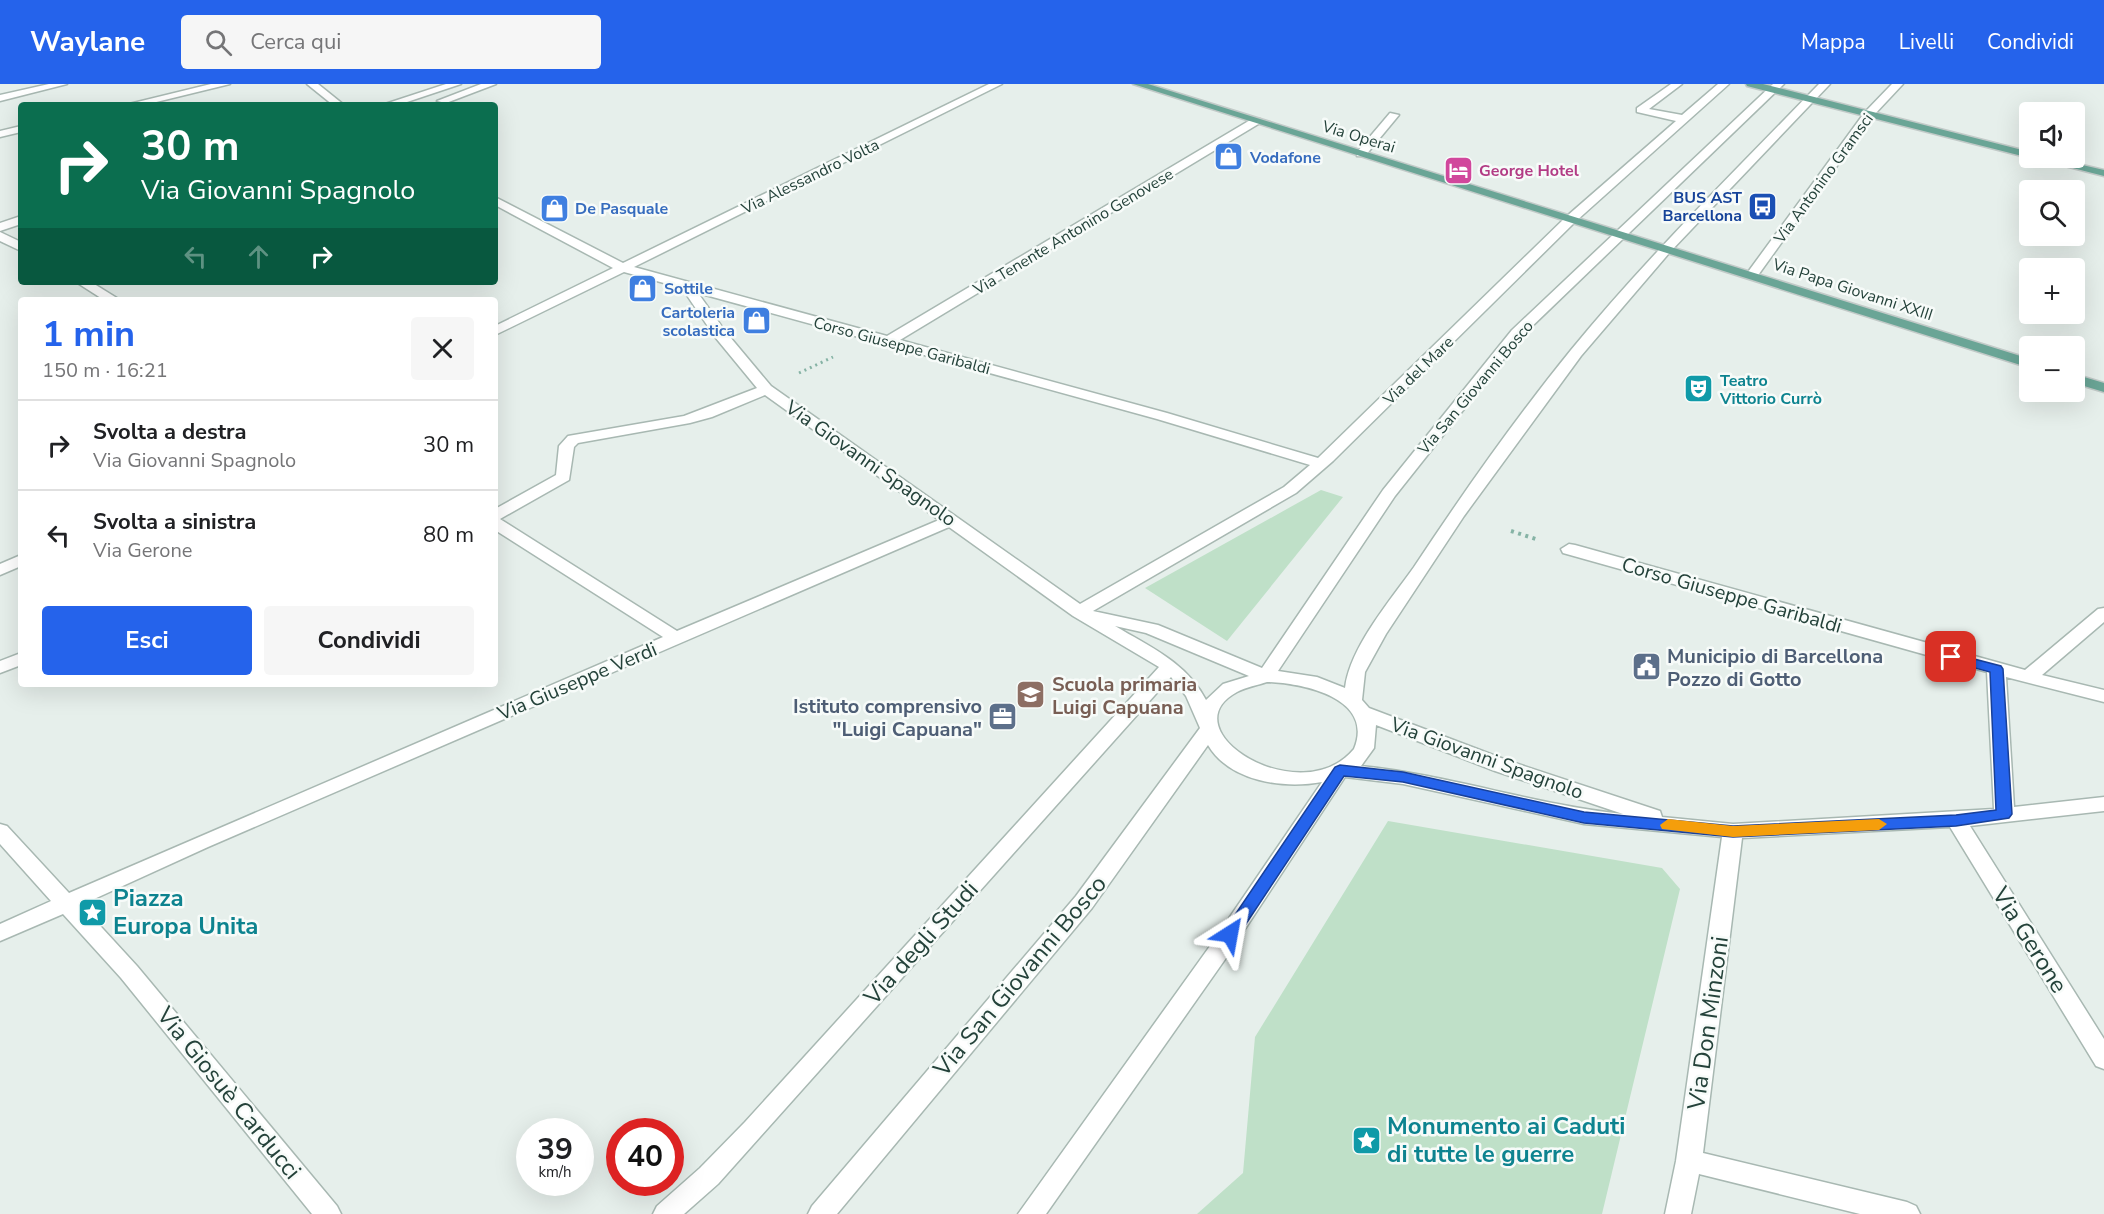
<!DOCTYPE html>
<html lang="it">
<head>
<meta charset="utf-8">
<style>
	body { margin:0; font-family:"Nunito Sans",sans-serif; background:#f6f6f6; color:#202124; height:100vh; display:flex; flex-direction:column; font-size:22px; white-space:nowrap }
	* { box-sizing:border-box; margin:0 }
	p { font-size:20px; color:#757577 }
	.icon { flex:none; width:33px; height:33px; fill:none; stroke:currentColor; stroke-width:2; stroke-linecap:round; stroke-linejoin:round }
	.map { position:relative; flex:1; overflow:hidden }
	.details { position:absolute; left:18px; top:213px; width:480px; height:390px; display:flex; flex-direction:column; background:#fff; border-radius:6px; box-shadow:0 6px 24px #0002 }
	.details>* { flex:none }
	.hud { position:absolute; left:18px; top:18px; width:480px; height:183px; border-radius:6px; box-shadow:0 6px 24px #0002; background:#0b6e4f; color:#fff; overflow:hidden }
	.tools { position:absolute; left:2019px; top:18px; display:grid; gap:12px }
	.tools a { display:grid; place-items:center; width:66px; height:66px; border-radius:6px; background:#fff; box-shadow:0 6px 24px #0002; font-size:30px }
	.speed { position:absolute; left:516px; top:1034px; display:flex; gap:12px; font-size:30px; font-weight:700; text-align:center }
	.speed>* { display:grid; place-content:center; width:78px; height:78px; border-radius:50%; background:#fff; box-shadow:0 6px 24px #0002; line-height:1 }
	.speed small { font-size:15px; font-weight:400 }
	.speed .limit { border:9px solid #d22; background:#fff; color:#111 }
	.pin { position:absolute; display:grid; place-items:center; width:51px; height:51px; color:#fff; margin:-26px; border-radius:12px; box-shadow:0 3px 9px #0006 }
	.me { position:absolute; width:66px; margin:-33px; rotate:34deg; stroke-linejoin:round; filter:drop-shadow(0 0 4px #0008) }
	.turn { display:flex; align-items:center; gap:21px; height:126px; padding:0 24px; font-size:27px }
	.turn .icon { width:78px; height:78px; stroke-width:2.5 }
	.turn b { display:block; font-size:42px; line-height:51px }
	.lanes { display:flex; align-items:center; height:57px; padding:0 24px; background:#0003; justify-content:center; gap:30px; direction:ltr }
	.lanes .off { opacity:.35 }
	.round { display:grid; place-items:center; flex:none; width:63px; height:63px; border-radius:6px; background:#f6f6f6 }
	.headline { display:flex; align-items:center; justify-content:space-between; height:102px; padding:0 24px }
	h1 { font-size:36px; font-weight:700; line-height:45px; color:#2563eb }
	.action { display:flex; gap:12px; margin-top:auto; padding:12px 24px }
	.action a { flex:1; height:69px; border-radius:6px; background:#2563eb; color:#fff; font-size:24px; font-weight:700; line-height:69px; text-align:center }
	.action a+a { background:#f6f6f6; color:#202124 }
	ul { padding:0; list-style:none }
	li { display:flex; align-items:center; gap:18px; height:90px; padding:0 24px; border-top:2px solid #e0e0e0 }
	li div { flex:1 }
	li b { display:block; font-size:22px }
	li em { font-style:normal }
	header { display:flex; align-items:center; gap:36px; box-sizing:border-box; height:84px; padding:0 30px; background:#2563eb; color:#fff }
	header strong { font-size:28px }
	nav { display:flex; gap:33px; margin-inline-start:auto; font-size:21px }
	.search { width:420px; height:54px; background:#f6f6f6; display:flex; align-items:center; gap:15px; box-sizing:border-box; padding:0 21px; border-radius:6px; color:#757577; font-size:22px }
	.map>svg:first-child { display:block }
	.green { fill:#bfe0c8 }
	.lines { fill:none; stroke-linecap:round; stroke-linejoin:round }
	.minor-casing { stroke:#a8b8b2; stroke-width:3 }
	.major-casing { stroke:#c2cac8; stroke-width:3 }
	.path-far1 { stroke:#86b3a5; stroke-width:3; stroke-dasharray:2 4; stroke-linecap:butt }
	.path { stroke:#86b3a5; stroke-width:4; stroke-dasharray:3 4.5; stroke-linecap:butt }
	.minor { fill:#fff; fill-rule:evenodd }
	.major { fill:#6aa596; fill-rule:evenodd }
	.route { fill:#2563eb; stroke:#184099; stroke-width:1.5 }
	.slow { fill:#f59e0b }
	.labels { text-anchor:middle; stroke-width:5; stroke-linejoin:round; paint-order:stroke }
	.far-street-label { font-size:16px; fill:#24423a; stroke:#f7fbf9 }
	.far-shop-label { font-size:16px; font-weight:bold; fill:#366cbe; stroke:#f7fbf9; text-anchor:start }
	.far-hotel-label { font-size:16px; font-weight:bold; fill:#b23c85; stroke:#f7fbf9; text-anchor:start }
	.far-transit-label { font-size:16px; font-weight:bold; fill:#164399; stroke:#f7fbf9; text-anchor:end }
	.far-culture-label { font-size:16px; font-weight:bold; fill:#0d838f; stroke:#f7fbf9; text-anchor:start }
	.street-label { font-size:20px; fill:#24423a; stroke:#f7fbf9 }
	.service-label { font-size:20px; font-weight:bold; fill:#4e5e75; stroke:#f7fbf9; text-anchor:start }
	.education-label { font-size:20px; font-weight:bold; fill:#785e54; stroke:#f7fbf9; text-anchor:start }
	.near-culture-label { font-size:24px; font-weight:bold; fill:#0d838f; stroke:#f7fbf9; text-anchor:start }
	.near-street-label { font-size:24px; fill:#24423a; stroke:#f7fbf9 }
</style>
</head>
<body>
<header>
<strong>Waylane</strong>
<div class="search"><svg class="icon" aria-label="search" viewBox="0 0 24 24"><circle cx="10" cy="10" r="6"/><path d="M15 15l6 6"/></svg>Cerca qui</div>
<nav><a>Mappa</a><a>Livelli</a><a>Condividi</a></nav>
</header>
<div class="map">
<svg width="2104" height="1130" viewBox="0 0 2104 1130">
	<rect width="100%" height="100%" fill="#e6efeb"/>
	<g class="green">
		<path d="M1321,406L1343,413L1227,557L1145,504Z"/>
		<path d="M1388,737L1662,784L1680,805L1602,1130H1197L1243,1089L1255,953Z"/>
	</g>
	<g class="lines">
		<defs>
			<g id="minor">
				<path d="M49,0H67L0,17V11Z"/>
				<path d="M211,0H230L144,21H125Z"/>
				<path d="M307,0H318L344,21H333Z"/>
				<path d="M446,0H461L398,21H382Z"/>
				<path d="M481,0H496L446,19L437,17Z"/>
				<path d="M989,0H1002L634,183L887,252L1252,35H1260V39L900,256L1167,329L1318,374L1567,132L1676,37L1637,28V24L1671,0H1682L1649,25L1682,31L1718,0H1729L1575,138L1333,377L1296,409L1093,527L1158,541L1262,584L1383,406L1512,246L1773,0H1784L1522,252L1395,412L1278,587L1317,593L1345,604C1350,563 1390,517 1414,483C1463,409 1515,335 1571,266C1648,172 1735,87 1819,0H1830L1670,168L1581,272L1464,432L1386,550L1365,588L1362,616L1369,624L1509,677L1660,727L1662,733L1733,740L1994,725L1987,588L1563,469L1561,465L1569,460L1575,461L2025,586L2098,525L2104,524V538L2042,591L2104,606V618L2006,593L2014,723L2104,713V727L1970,742L2104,955V985L2096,982L1950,743L1742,754L1703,1069L1907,1118L1916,1122L1920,1130H1860L1699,1090L1691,1130H1665L1676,1077L1722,753L1584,740L1403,700L1345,693L1226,874L1046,1130H1018L1210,862L1322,698C1284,705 1230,698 1208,661L1092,824L837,1130H808L812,1122L1076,812L1200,644L1186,612L1171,593L718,1100L684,1130H653L657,1122L700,1084L745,1038L1159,583L1073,532L949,443L208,763L81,821L137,882L337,1122L341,1130H312L121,894L63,830L0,857V840L51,817L0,760V740L7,742L69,809L663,553L495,446V425L556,391L559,362L568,352L684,332L757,304L715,253L682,204L624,188L495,251V242L613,184L495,121V113L623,179ZM698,209L1157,335L1310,381L1284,403L1080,520L771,302L725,247ZM765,311L939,436L677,547L500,435L569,396L574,363L578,359L690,339L712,333ZM1115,542L1146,549L1249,592L1223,600L1206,616C1186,578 1150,563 1115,542ZM1267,598C1303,599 1375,614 1354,665C1301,729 1167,646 1237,608C1246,603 1258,601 1267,598ZM1376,641L1495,687L1623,730C1535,721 1450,691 1361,682L1374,664Z"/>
				<path d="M1892,0H1903L1873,32L1756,194H1748V188L1865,28Z"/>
				<path d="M1390,29L1399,31L1365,72H1357V68Z"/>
				<path d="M21,42V48L0,53V47Z"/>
				<path d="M21,132V140L0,147V139Z"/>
				<path d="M0,148L21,158V167L0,157Z"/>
				<path d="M76,198H91L120,216H104Z"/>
				<path d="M21,471V482L0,491V480Z"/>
				<path d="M21,569V581L0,589V577Z"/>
			</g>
			<g id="major">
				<path d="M1133,0H1148L2030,275V284Z"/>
				<path d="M1746,0H1763L2030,68V74H2033L2026,73L1747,2Z"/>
				<path d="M2034,74H2052L2104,86V92Z"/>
				<path d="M2074,290L2104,299V308L2074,299Z"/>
			</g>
		</defs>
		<use href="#minor" class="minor-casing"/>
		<use href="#major" class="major-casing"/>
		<path class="path-far1" d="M799,289L833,273"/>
		<path class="path" d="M1511,447L1539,456"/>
		<use href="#minor" class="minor"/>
		<use href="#major" class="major"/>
	</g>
	<path class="route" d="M1951,569L2001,582L2003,585L2012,730L2009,734L1956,742L1733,753L1584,739L1403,698L1344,692L1236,855H1225L1222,850L1335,683L1340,681L1403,688L1584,728L1733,742L1956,731L1996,726L1990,588L1946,576V570Z"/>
	<path class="slow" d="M1668,735L1733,742L1879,735L1887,740L1879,746L1733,753L1662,745L1660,741Z"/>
	<defs>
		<symbol id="shop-square" viewBox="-11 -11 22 22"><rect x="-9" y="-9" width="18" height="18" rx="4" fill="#3f7fe0" stroke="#f7fbf9"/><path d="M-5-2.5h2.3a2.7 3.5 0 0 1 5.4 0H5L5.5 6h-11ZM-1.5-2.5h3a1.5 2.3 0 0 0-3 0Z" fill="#fff"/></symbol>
		<symbol id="hotel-square" viewBox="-11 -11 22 22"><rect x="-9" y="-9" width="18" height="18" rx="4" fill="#d1479c" stroke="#f7fbf9"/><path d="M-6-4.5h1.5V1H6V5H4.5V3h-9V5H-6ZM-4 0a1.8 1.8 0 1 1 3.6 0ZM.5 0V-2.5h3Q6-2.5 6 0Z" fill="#fff"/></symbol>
		<symbol id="bus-square" viewBox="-11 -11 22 22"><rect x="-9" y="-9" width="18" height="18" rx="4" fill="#1a4fb4" stroke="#f7fbf9"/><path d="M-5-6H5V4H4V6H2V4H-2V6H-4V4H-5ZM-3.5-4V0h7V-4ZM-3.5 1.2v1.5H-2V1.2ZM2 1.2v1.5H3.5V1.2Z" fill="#fff"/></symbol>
		<symbol id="theatre-square" viewBox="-11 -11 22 22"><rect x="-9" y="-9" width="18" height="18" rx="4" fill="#0f9aa8" stroke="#f7fbf9"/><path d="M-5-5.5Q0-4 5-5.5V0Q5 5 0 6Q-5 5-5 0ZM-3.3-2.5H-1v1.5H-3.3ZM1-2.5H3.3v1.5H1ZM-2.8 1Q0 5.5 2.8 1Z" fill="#fff"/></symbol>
		<symbol id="civic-square" viewBox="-11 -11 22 22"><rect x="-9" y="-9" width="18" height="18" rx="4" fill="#5c6f8a" stroke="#f7fbf9"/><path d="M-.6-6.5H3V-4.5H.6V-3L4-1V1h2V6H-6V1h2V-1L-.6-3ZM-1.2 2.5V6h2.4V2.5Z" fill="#fff"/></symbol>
		<symbol id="school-square" viewBox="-11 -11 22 22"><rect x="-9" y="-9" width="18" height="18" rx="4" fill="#8d6e63" stroke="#f7fbf9"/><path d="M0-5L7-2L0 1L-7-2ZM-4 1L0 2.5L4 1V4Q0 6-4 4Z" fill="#fff"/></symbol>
		<symbol id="office-square" viewBox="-11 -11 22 22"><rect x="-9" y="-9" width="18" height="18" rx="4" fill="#5c6f8a" stroke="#f7fbf9"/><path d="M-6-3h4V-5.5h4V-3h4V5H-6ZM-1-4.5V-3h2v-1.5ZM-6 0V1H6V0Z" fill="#fff"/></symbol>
		<symbol id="sight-square" viewBox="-11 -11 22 22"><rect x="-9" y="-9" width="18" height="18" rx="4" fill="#0f9aa8" stroke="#f7fbf9"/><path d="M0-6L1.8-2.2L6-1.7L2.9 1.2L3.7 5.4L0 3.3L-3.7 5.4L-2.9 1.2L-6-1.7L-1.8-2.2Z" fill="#fff"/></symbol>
	</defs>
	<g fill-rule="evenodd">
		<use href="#shop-square" x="1212" y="56" width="33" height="33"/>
		<use href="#hotel-square" x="1442" y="70" width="33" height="33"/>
		<use href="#bus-square" x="1746" y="106" width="33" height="33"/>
		<use href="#shop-square" x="538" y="108" width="33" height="33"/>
		<use href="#shop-square" x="626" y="188" width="33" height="33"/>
		<use href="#shop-square" x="740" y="220" width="33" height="33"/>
		<use href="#theatre-square" x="1682" y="288" width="33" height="33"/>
		<use href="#civic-square" x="1630" y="566" width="33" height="33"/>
		<use href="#school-square" x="1014" y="594" width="33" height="33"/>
		<use href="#office-square" x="986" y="616" width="33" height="33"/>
		<use href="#sight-square" x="76" y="812" width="33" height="33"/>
		<use href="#sight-square" x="1350" y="1040" width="33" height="33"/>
	</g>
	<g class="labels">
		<g class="far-street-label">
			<text transform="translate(1359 52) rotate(17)" y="6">Via Operai</text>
			<text transform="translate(810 92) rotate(-26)" y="6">Via Alessandro Volta</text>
			<text transform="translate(1823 94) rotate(-54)" y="6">Via Antonino Gramsci</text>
			<text transform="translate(1073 147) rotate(-31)" y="6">Via Tenente Antonino Genovese</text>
			<text transform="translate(1853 205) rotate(18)" y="6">Via Papa Giovanni XXIII</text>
			<text transform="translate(902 261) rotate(15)" y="6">Corso Giuseppe Garibaldi</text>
			<text transform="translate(1418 286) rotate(-44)" y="6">Via del Mare</text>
			<text transform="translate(1475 303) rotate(-50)" y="6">Via San Giovanni Bosco</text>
		</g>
		<g class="far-shop-label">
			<text x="1250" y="79">Vodafone</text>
			<text x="575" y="130">De Pasquale</text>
			<text x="664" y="210">Sottile</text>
			<text x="735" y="234" text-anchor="end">Cartoleria<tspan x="735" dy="18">scolastica</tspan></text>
		</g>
		<g class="far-hotel-label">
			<text x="1479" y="92">George Hotel</text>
		</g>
		<g class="far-transit-label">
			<text x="1742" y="119">BUS AST<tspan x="1742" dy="18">Barcellona</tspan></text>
		</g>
		<g class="far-culture-label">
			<text x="1720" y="302">Teatro<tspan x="1720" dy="18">Vittorio Currò</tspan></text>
		</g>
		<g class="street-label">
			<text transform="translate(871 379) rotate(35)" y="7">Via Giovanni Spagnolo</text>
			<text transform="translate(1732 511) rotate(16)" y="7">Corso Giuseppe Garibaldi</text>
			<text transform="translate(577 597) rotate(-23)" y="7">Via Giuseppe Verdi</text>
			<text transform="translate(1487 674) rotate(20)" y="7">Via Giovanni Spagnolo</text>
		</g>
		<g class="service-label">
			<text x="1667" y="579">Municipio di Barcellona<tspan x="1667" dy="23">Pozzo di Gotto</tspan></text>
			<text x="982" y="629" text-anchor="end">Istituto comprensivo<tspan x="982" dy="23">"Luigi Capuana"</tspan></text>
		</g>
		<g class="education-label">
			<text x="1052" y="607">Scuola primaria<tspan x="1052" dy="23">Luigi Capuana</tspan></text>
		</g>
		<g class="near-culture-label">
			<text x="113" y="822">Piazza<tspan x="113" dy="28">Europa Unita</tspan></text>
			<text x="1387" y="1050">Monumento ai Caduti<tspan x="1387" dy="28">di tutte le guerre</tspan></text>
		</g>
		<g class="near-street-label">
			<text transform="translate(2030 856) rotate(58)" y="8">Via Gerone</text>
			<text transform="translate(921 859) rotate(-48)" y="8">Via degli Studi</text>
			<text transform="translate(1020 892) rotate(-50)" y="8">Via San Giovanni Bosco</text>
			<text transform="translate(1708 939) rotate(-82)" y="8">Via Don Minzoni</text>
			<text transform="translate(229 1009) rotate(51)" y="8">Via Giosuè Carducci</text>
		</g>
	</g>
</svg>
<div class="tools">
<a><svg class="icon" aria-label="sound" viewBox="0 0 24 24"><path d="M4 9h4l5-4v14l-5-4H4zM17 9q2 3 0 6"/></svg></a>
<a><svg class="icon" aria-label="search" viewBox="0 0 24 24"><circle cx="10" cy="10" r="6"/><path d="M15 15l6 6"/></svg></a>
<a>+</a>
<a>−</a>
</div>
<div class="speed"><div>39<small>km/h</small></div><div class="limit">40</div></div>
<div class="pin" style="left:1951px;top:573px;background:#d93025"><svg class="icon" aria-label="arrive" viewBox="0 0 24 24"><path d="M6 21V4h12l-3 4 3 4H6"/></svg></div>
<svg class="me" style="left:1230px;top:850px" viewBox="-20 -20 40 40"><path d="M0-17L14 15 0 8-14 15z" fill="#2563eb" stroke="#fff" stroke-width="4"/></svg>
<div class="hud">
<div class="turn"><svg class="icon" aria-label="right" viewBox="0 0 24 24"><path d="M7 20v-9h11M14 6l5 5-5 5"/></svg><div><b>30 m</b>Via Giovanni Spagnolo</div></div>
<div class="lanes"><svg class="icon off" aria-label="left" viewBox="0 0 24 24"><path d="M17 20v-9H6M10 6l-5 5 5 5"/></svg><svg class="icon off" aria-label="ahead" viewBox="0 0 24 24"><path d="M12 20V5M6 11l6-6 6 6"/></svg><svg class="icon" aria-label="right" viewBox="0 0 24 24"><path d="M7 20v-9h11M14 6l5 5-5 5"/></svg></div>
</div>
<section class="details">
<div class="headline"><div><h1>1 min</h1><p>150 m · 16:21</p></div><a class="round"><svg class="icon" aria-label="close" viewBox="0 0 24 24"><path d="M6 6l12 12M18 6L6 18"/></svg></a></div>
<ul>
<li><svg class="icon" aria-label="right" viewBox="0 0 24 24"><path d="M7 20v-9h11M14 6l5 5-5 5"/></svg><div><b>Svolta a destra</b><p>Via Giovanni Spagnolo</p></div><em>30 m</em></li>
<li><svg class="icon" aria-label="left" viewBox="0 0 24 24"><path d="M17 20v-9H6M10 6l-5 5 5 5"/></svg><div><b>Svolta a sinistra</b><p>Via Gerone</p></div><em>80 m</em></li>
</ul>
<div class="action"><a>Esci</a><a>Condividi</a></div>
</section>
</div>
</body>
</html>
